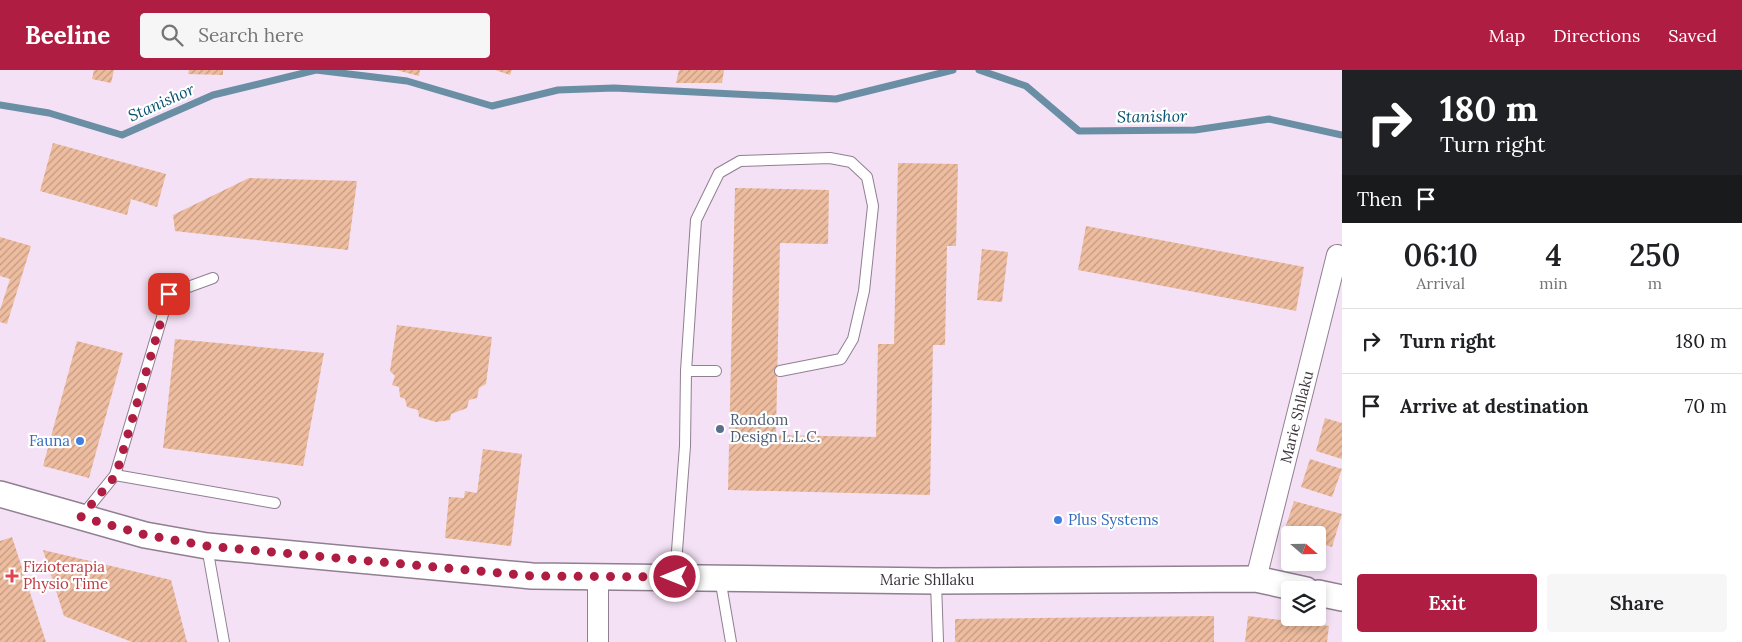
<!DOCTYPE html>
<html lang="en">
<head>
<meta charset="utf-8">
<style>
	body { margin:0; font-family:Lora,serif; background:#f6f6f6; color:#202124; height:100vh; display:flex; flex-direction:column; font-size:19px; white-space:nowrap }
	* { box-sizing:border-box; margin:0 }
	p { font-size:16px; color:#757577 }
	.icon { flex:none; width:28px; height:28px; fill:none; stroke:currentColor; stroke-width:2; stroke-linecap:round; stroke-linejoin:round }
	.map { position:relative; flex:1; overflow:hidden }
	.drawer { display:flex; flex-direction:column; background:#fff; width:400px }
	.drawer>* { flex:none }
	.top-card { background:#202124; color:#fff; overflow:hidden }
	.needle { width:32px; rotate:110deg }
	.tools { position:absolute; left:1281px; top:456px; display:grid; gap:10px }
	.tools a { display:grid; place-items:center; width:45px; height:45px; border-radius:5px; background:#fff; box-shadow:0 2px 8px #0003; font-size:25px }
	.pin { position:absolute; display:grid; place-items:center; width:42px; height:42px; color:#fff; margin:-21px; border-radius:10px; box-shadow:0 2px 8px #0006 }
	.me { position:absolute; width:55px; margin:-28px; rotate:270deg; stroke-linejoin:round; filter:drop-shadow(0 0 4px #0008) }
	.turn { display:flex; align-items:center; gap:18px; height:105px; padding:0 15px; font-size:22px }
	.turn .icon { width:65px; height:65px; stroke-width:2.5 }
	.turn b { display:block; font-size:35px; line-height:42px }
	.then { display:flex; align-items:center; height:48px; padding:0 15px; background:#0003; gap:10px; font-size:19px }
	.eta { display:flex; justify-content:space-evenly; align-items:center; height:85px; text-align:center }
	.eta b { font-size:30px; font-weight:600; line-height:35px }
	.primary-button { display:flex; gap:10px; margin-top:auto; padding:10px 15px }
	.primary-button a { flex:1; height:58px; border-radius:5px; background:#b01d42; color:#fff; font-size:20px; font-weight:600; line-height:58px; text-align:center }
	.primary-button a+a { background:#f6f6f6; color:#202124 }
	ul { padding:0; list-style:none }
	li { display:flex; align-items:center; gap:15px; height:65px; padding:0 15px; border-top:1px solid #e0e0e0 }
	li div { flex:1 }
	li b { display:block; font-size:19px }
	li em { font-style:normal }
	header { display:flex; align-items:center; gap:30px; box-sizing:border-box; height:70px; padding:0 25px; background:#b01d42; color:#fff }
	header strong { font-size:24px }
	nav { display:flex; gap:28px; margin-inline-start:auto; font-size:18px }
	.search { width:350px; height:45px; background:#f6f6f6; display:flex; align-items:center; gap:12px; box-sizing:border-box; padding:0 18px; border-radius:5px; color:#757577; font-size:19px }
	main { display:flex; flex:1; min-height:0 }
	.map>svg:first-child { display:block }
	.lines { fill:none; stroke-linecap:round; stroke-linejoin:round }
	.stream { stroke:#6a8ea4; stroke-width:7 }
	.building { fill:url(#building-hatch) }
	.service-casing { stroke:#907f91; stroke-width:12 }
	.minor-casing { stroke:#907f91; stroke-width:22 }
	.tertiary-casing { stroke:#907f91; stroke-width:28 }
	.service { stroke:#fff; stroke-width:10 }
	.minor { stroke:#fff; stroke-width:20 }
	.tertiary { stroke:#fff; stroke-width:25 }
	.route { stroke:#b01d42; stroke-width:9; stroke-dasharray:0 16.2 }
	.service-dot { fill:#5c6f8a; stroke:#fff; stroke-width:2 }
	.shop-dot { fill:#3f7fe0; stroke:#fff; stroke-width:2 }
	.health-dot { fill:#e0444e; stroke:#fff; stroke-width:2 }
	.labels { text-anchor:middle; stroke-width:4.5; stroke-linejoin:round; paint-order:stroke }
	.street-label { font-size:15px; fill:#3e363e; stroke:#fff }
	.service-label { font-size:15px; fill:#4e5e75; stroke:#fff; text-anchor:start }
	.shop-label { font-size:15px; fill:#366cbe; stroke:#fff; text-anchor:end }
	.health-label { font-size:15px; fill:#be3a42; stroke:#fff; text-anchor:start }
	.water-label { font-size:16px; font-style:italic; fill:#07516d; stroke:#fff }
</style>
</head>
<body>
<header>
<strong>Beeline</strong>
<div class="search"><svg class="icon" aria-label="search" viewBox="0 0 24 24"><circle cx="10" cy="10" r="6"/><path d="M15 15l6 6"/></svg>Search here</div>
<nav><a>Map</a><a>Directions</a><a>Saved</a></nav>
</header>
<main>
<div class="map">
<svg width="1342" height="572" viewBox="0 0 1342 572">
	<defs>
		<pattern id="building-hatch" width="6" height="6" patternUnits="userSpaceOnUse" patternTransform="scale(1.25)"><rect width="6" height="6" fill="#eebd9f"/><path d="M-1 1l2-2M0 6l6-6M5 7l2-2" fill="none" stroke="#c29a83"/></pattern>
	</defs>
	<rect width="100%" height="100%" fill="#f4e1f5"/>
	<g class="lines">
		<g class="stream">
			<path d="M979,0L1026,16L1079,61L1195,60L1269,49L1342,65"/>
			<path d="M0,35L49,43L122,65L213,25L316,0L407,11L492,36L558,20L614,18L836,29L953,0"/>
		</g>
	</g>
	<g class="building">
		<path d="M94,0H114L111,13L92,9Z"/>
		<path d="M189,0H223V5L188,4Z"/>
		<path d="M396,0H420L419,6Z"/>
		<path d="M495,0H512L510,5Z"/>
		<path d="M679,0H724L722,13H676Z"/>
		<path d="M53,73L166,104L157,137L131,129L127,145L40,121Z"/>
		<path d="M898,93L958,94L956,176H947L945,275H933L930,425L728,420L735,118L829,120L828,174L780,173L776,365L876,367L878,274H894Z"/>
		<path d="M249,108L357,111L348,180L175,161L173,145Z"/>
		<path d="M1086,156L1304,197L1296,241L1078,200Z"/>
		<path d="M0,167L31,176L7,254L0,252V240L10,209L0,206Z"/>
		<path d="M982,179L1008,182L1002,232L977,230Z"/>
		<path d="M397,255L492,267L486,314L479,318L477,328L469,330L467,338L451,344L450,350L436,352L419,347L418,340L407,337L405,329L400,327L399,317L392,315L395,306L390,301Z"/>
		<path d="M175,269L324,283L303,396L163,378Z"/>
		<path d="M77,271L123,283L89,408L43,396Z"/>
		<path d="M1325,348L1342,353V389L1316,381Z"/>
		<path d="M483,379L522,384L511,476L445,468L449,427L464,428L465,421L477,423Z"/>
		<path d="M1310,389L1342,399L1332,427L1301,417Z"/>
		<path d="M1294,431L1342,444L1332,477L1318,473V465H1283Z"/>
		<path d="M12,467L46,572H0V471Z"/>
		<path d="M43,480L171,510L187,572H132L64,546Z"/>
		<path d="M1214,546V572H955V549Z"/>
		<path d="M1248,546L1329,556L1327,572H1245Z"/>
	</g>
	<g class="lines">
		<defs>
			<g id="service">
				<path d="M716,301H686L696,150L719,103L740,91L830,88L851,92L867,107L873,136L864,221L853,269L841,289L780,301"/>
				<path d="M115,405L275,433"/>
				<path d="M81,447L115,405L169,224L213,208"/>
				<path d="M207,477L224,572"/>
				<path d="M675,507L685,376L686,301"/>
				<path d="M720,508L731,572"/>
				<path d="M936,512L938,572"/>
			</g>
			<g id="minor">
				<path d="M1256,509L1337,185"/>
				<path d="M598,572V507"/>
			</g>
			<g id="tertiary">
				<path d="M0,424L145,465L207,476L532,506L936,511L1256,509L1306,520"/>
				<path d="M1318,523L1342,528"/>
			</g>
		</defs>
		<use href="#service" class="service-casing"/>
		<use href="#minor" class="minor-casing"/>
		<use href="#tertiary" class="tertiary-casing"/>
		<use href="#service" class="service"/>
		<use href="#minor" class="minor"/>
		<use href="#tertiary" class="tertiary"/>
	</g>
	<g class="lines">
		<path class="route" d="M169,224L116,405L81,447L146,465L207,476L532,506L675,507"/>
	</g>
	<circle class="service-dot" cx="720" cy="359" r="5"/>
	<g class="shop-dot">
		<circle cx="80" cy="371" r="5"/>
		<circle cx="1058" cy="450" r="5"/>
	</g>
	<path class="health-dot" d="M9.5 498.5h5v5h5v5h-5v5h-5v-5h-5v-5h5z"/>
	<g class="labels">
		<g class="street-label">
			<text transform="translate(1297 347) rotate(-76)" y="5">Marie Shllaku</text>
			<text x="927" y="515">Marie Shllaku</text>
		</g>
		<g class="service-label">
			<text x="730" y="355">Rondom<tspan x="730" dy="17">Design L.L.C.</tspan></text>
		</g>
		<g class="shop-label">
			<text x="70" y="376">Fauna</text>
			<text x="1068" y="455" text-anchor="start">Plus Systems</text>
		</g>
		<g class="health-label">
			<text x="23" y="502">Fizioterapia<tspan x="23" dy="17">Physio Time</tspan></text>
		</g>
		<g class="water-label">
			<text transform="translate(161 32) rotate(-24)" y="6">Stanishor</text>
			<text transform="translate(1152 46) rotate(-1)" y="6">Stanishor</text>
		</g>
	</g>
</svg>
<div class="tools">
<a><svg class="needle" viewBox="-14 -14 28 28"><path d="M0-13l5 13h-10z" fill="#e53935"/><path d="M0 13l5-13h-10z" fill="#757577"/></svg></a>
<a><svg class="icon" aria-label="layers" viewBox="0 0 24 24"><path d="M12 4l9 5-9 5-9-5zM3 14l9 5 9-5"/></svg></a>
</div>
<div class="pin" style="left:169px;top:224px;background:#d93025"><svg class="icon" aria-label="arrive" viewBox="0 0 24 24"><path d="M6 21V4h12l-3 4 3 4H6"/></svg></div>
<svg class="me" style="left:675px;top:507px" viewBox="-20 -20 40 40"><circle r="17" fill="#b01d42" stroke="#fff" stroke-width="3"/><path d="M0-11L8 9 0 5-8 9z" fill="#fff"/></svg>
</div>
<section class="drawer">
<div class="top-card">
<div class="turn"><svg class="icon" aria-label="right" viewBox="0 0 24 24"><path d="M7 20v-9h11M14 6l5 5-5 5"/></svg><div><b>180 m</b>Turn right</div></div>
<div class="then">Then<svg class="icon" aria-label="arrive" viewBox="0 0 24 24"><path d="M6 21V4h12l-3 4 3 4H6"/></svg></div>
</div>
<div class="eta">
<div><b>06:10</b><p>Arrival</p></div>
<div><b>4</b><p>min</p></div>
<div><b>250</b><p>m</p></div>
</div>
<ul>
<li><svg class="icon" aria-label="right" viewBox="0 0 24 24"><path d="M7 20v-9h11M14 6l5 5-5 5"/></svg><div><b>Turn right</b></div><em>180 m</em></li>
<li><svg class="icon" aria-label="arrive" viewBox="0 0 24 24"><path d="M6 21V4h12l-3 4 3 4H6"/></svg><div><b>Arrive at destination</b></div><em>70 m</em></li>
</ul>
<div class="primary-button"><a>Exit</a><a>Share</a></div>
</section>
</main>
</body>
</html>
